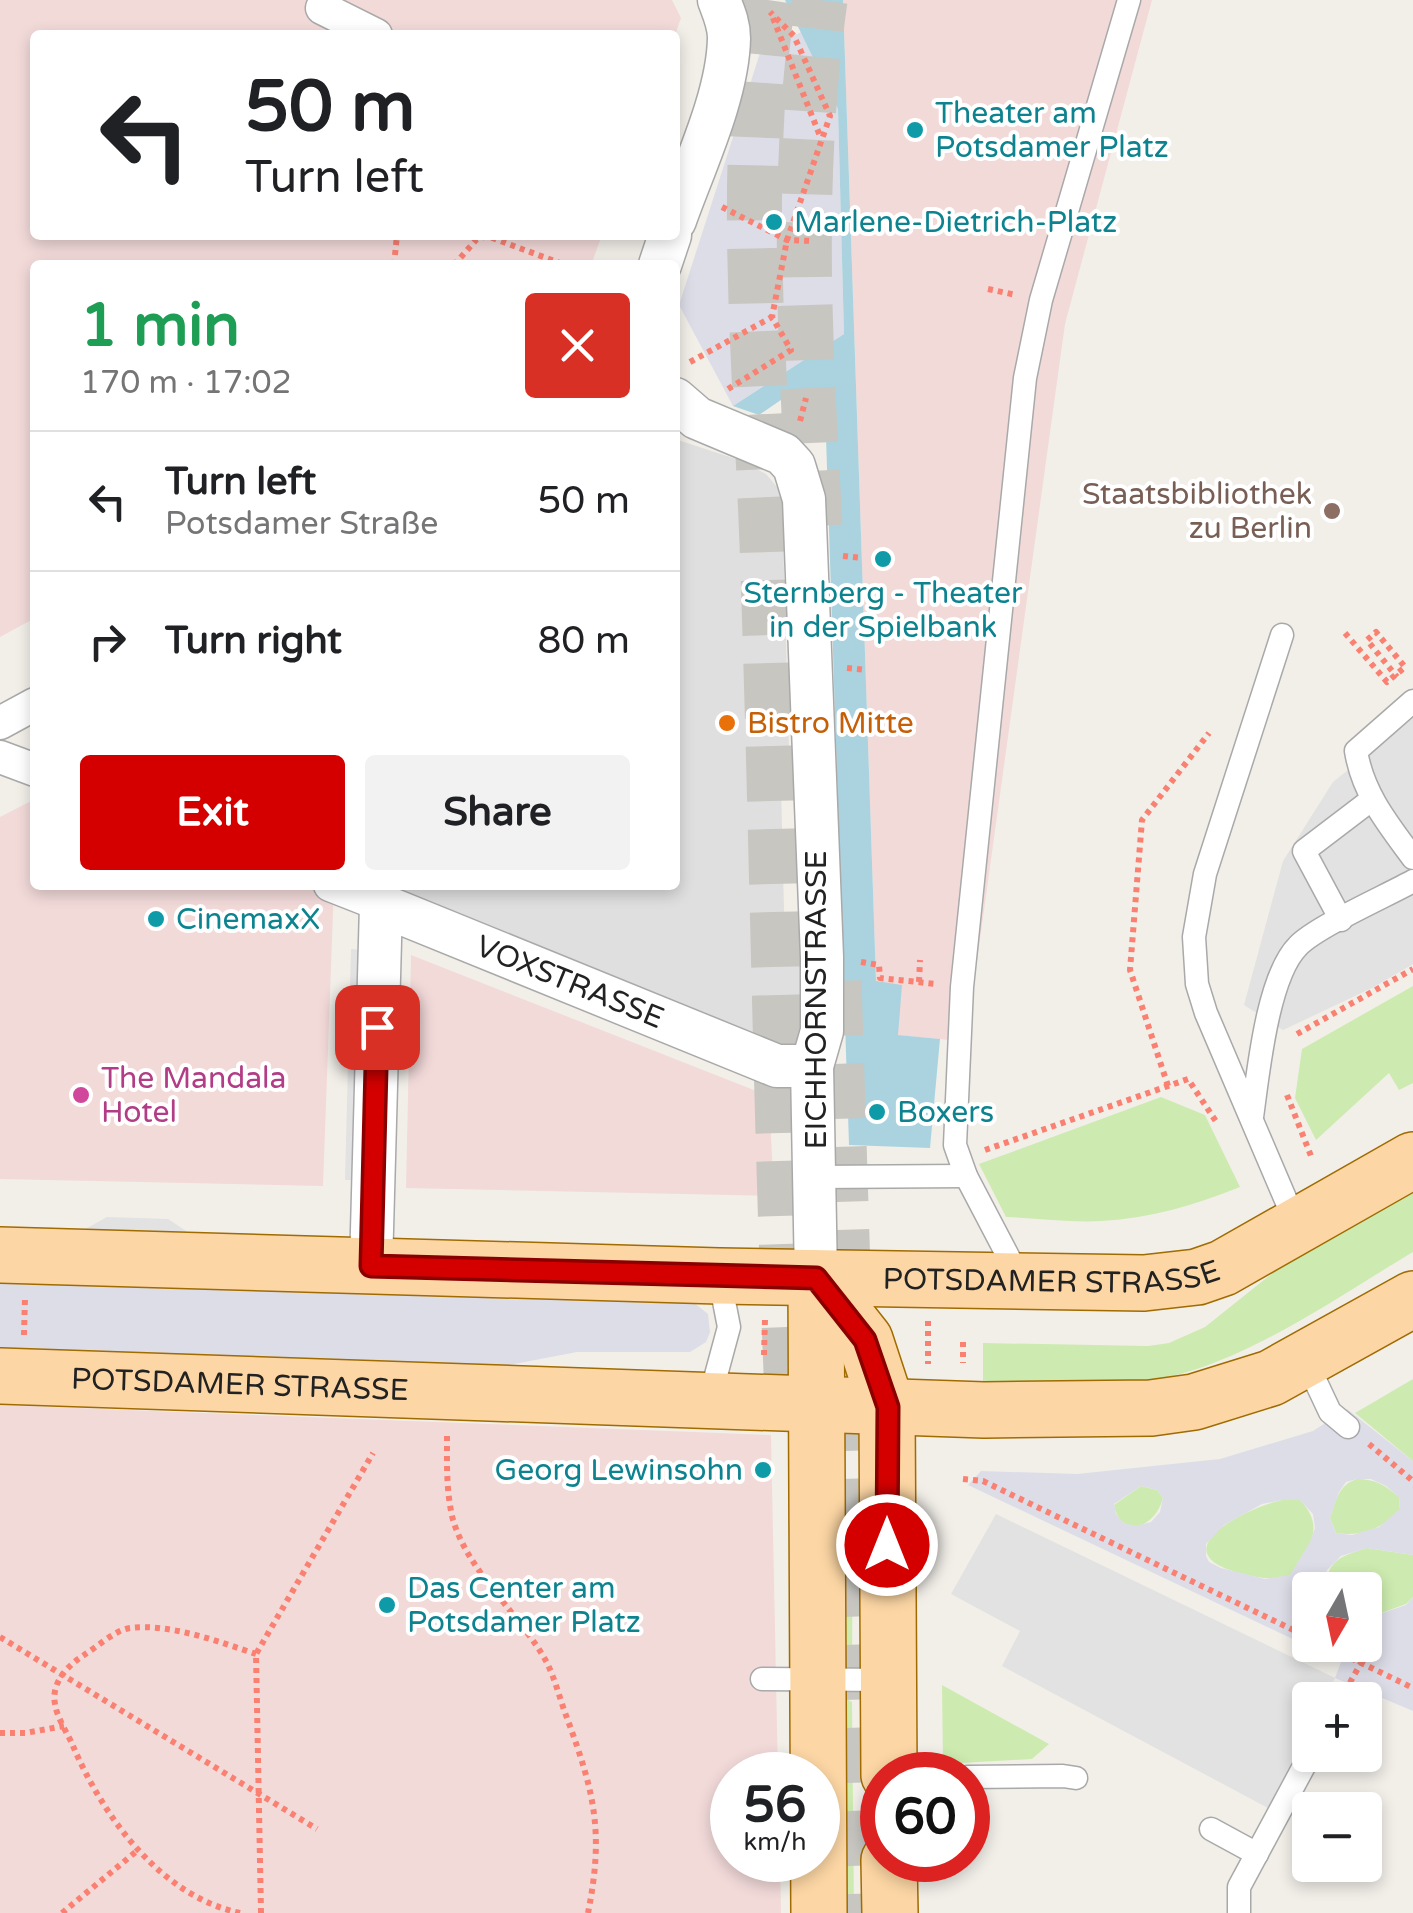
<!DOCTYPE html>
<html lang="en">
<head>
<meta charset="utf-8">
<style>
	body { margin:0; font-family:"Varela Round",sans-serif; background:#f2f2f2; color:#202124; height:100vh; display:flex; flex-direction:column; font-size:38px; white-space:nowrap }
	* { box-sizing:border-box; margin:0 }
	p { font-size:32px; color:#757577 }
	.icon { flex:none; width:55px; height:55px; fill:none; stroke:currentColor; stroke-width:2; stroke-linecap:round; stroke-linejoin:round }
	.map { position:relative; flex:1; overflow:hidden }
	.details { position:absolute; left:30px; top:260px; width:650px; height:630px; display:flex; flex-direction:column; background:#fff; border-radius:10px; box-shadow:0 5px 15px #0003 }
	.details>* { flex:none }
	.top-card { position:absolute; left:30px; top:30px; width:650px; height:210px; border-radius:10px; box-shadow:0 5px 15px #0003; background:#fff; color:#202124; overflow:hidden }
	.needle { width:65px; rotate:189deg }
	.fabs { position:absolute; left:1292px; top:1572px; display:grid; gap:20px }
	.fabs a { display:grid; place-items:center; width:90px; height:90px; border-radius:10px; background:#fff; box-shadow:0 5px 15px #0003; font-size:50px }
	.speed { position:absolute; left:710px; top:1752px; display:flex; gap:20px; font-size:50px; font-weight:700; text-align:center }
	.speed>* { display:grid; place-content:center; width:130px; height:130px; border-radius:50%; background:#fff; box-shadow:0 5px 15px #0003; line-height:1 }
	.speed small { font-size:25px; font-weight:400 }
	.speed .limit { border:15px solid #d22; background:#fff; color:#111 }
	.pin { position:absolute; display:grid; place-items:center; width:85px; height:85px; color:#fff; margin:-42px; border-radius:20px; box-shadow:0 5px 15px #0006 }
	.me { position:absolute; width:110px; margin:-55px; rotate:0deg; stroke-linejoin:round; filter:drop-shadow(0 0 8px #0008) }
	.turn { display:flex; align-items:center; gap:35px; height:210px; padding:0 50px; font-size:45px }
	.turn .icon { width:130px; height:130px; stroke-width:2.5 }
	.turn b { display:block; font-size:70px; line-height:85px }
	.round { display:grid; place-items:center; flex:none; width:105px; height:105px; border-radius:10px; background:#f2f2f2 }
	.headline { display:flex; align-items:center; justify-content:space-between; height:170px; padding:0 50px }
	h1 { font-size:60px; font-weight:800; line-height:75px; color:#1e9e55 }
	.primary-button { display:flex; gap:20px; margin-top:auto; padding:20px 50px }
	.primary-button a { flex:1; height:115px; border-radius:10px; background:#d40000; color:#fff; font-size:40px; font-weight:800; line-height:115px; text-align:center }
	.primary-button a+a { background:#f2f2f2; color:#202124 }
	ul { padding:0; list-style:none }
	li { display:flex; align-items:center; gap:30px; height:140px; padding:0 50px; border-top:2px solid #e0e0e0 }
	li div { flex:1 }
	li b { display:block; font-size:38px }
	li em { font-style:normal }
	.map>svg:first-child { display:block }
	.residential { fill:#e0dfdf }
	.commercial { fill:#f2dad9 }
	.grass { fill:#cdebb0 }
	.parking { fill:#e2e2e2 }
	.plaza { fill:#dddde8; fill-rule:evenodd }
	.water { fill:#aad3df }
	.lines { fill:none; stroke-linecap:round; stroke-linejoin:round }
	.trunk-tunnel { stroke:#c8c6c1; stroke-width:55; stroke-dasharray:55 28; stroke-linecap:butt }
	.service-casing { stroke:#a9a9a9; stroke-width:25 }
	.pedestrian-casing { stroke:#a9a9a9; stroke-width:35 }
	.minor-casing { stroke:#a9a9a9; stroke-width:45 }
	.primary-casing { stroke:#a06b00; stroke-width:58 }
	.path { stroke:#fa8072; stroke-width:6; stroke-dasharray:5 5; stroke-linecap:butt }
	.service { stroke:#fff; stroke-width:22 }
	.pedestrian { stroke:#fff; stroke-width:32 }
	.minor { stroke:#fff; stroke-width:42 }
	.primary { stroke:#fcd6a4; stroke-width:55 }
	.route-casing { stroke:#8a0000; stroke-width:25 }
	.route { stroke:#d40000; stroke-width:18 }
	.culture-dot { fill:#0f9aa8; stroke:#fff; stroke-width:4 }
	.education-dot { fill:#8d6e63; stroke:#fff; stroke-width:4 }
	.food-dot { fill:#e8710a; stroke:#fff; stroke-width:4 }
	.hotel-dot { fill:#d1479c; stroke:#fff; stroke-width:4 }
	.labels { text-anchor:middle; stroke-width:8; stroke-linejoin:round; paint-order:stroke }
	.culture-label { font-size:30px; fill:#0d838f; stroke:#fff; text-anchor:start }
	.education-label { font-size:30px; fill:#785e54; stroke:#fff; text-anchor:end }
	.food-label { font-size:30px; fill:#c56008; stroke:#fff; text-anchor:start }
	.street-label { font-size:30px; fill:#222; stroke:#fff }
	.hotel-label { font-size:30px; fill:#b23c85; stroke:#fff; text-anchor:start }
</style>
</head>
<body>
<div class="map">
<svg width="1413" height="1913" viewBox="0 0 1413 1913">
	<rect width="100%" height="100%" fill="#f2efe9"/>
	<path class="residential" d="M675,439L742,461L766,474L783,494L792,537H783L790,786H781L785,950L806,952L804,1009L782,1031L756,1038L396,896L397,885H675Z"/>
	<g class="commercial">
		<path d="M0,0H672L681,18L675,35H35V235H602L591,265H35V618L0,637Z"/>
		<path d="M843,0H1152L1065,324L973,990L970,1042L897,1035L876,982Z"/>
		<path d="M35,799V885H334L323,1186L0,1179V817Z"/>
		<path d="M411,955L769,1096L774,1196L406,1188Z"/>
		<path d="M0,1405L771,1435L778,1775H732V1860H780L781,1913H0Z"/>
	</g>
	<g class="grass">
		<path d="M1413,986V1083L1399,1090L1389,1073L1316,1140L1295,1098L1302,1049Z"/>
		<path d="M1161,1097L1205,1115L1240,1187C1195,1205 1151,1218 1102,1221C1071,1223 1038,1218 1006,1217L979,1164Z"/>
		<path d="M1413,1190V1252C1337,1297 1233,1372 1144,1381C1091,1387 1036,1384 983,1385V1343L1148,1346L1169,1343L1205,1327L1279,1268Z"/>
		<path d="M1413,1379V1461L1355,1413Z"/>
		<path d="M1357,1479C1375,1479 1385,1485 1399,1497L1400,1510C1382,1529 1361,1537 1336,1533L1330,1518C1336,1501 1338,1485 1357,1479Z"/>
		<path d="M1141,1486L1157,1490L1163,1498C1156,1527 1121,1541 1114,1505Z"/>
		<path d="M836,1496L853,1498L852,1668L836,1659Z"/>
		<path d="M1282,1500H1300C1326,1527 1310,1550 1290,1575C1273,1581 1260,1578 1243,1574C1158,1553 1242,1509 1282,1500Z"/>
		<path d="M1367,1548L1413,1555V1597L1406,1604L1365,1619V1590H1324C1329,1559 1339,1557 1367,1548Z"/>
		<path d="M942,1685L1049,1744L1032,1759L943,1764Z"/>
		<path d="M835,1693L852,1702L854,1913H837Z"/>
	</g>
	<g class="parking">
		<path d="M1413,718V964L1374,987L1283,1030L1244,1005L1283,861L1333,782Z"/>
		<path d="M351,949L363,950L356,1180H345Z"/>
		<path d="M107,1217L168,1219L192,1235L80,1232Z"/>
		<path d="M996,1514L1335,1678L1324,1700H1310V1727L1268,1808L1002,1666L1020,1631L951,1594Z"/>
	</g>
	<g class="plaza">
		<path d="M801,32L838,109L844,334L733,406L679,305L760,53Z"/>
		<path d="M0,1281L693,1302L708,1314L710,1332L706,1342L690,1352H577L509,1365L0,1350Z"/>
		<path d="M1347,1409L1413,1461V1555L1367,1548L1341,1556L1327,1570L1323,1590H1310V1645H1365V1619L1406,1605L1413,1597V1711L1335,1678L1341,1662L968,1485L981,1471L1077,1474L1220,1459L1313,1431ZM1357,1479H1371L1386,1486L1399,1497L1400,1509L1379,1527L1352,1535L1336,1533L1330,1518L1339,1492L1346,1482ZM1141,1486L1157,1490L1163,1498L1160,1512L1151,1522L1136,1526L1123,1523L1116,1514L1114,1504ZM1282,1500H1300L1313,1514L1315,1528L1310,1542L1290,1575L1265,1579L1221,1568L1209,1562L1206,1556V1544L1224,1525L1262,1504Z"/>
	</g>
	<path class="water" d="M785,0H843L876,981L902,985L898,1035L940,1039L930,1148L849,1145L825,406L791,393L759,415L733,406L844,334L838,109Z"/>
	<g class="lines">
		<g class="trunk-tunnel">
			<path d="M768,0C742,180 760,362 767,543C777,827 780,1112 792,1396"/>
			<path d="M815,526C805,346 795,179 820,0"/>
			<path d="M834,981L863,1913"/>
		</g>
		<defs>
			<g id="service">
				<path d="M1282,635L1205,874L1194,937L1197,984L1206,1013L1297,1226"/>
				<path d="M1413,701L1356,751C1363,794 1388,824 1413,858"/>
				<path d="M1341,920L1304,851L1371,800"/>
				<path d="M1252,1117C1258,1075 1267,977 1298,946C1316,927 1386,896 1413,881"/>
				<path d="M815,1177L966,1176"/>
				<path d="M1020,1279L966,1176L955,1145L962,987L1025,378L1041,300L1129,0"/>
				<path d="M1306,1361L1330,1412L1348,1427"/>
				<path d="M709,1401L729,1327L719,1276"/>
				<path d="M762,1679L888,1680"/>
				<path d="M968,1777L1063,1776L1076,1778"/>
				<path d="M1211,1829L1257,1854"/>
				<path d="M1239,1913V1887L1310,1755"/>
			</g>
			<g id="pedestrian">
				<path d="M322,8L376,35"/>
				<path d="M0,723L35,704"/>
				<path d="M0,757L35,770"/>
				<path d="M330,885L381,905L382,885"/>
			</g>
			<g id="minor">
				<path d="M675,220C694,166 728,96 729,38C729,24 724,13 719,0"/>
				<path d="M660,265L670,235"/>
				<path d="M675,399L697,418L783,454L794,466L804,499L822,957V1031L812,1066L816,1278"/>
				<path id="s1" d="M371,1266L381,905L777,1066H812"/>
			</g>
			<g id="primary">
				<path id="s2" d="M0,1255L719,1276L1144,1283L1197,1277L1223,1268L1413,1160"/>
				<path d="M816,1278L819,1913"/>
				<path d="M816,1278L865,1340L887,1407L889,1775"/>
				<path id="s3" d="M0,1376L984,1410L1151,1408L1194,1402L1271,1378L1413,1299"/>
				<path d="M889,1860L890,1913"/>
			</g>
		</defs>
		<use href="#service" class="service-casing"/>
		<use href="#pedestrian" class="pedestrian-casing"/>
		<use href="#minor" class="minor-casing"/>
		<use href="#primary" class="primary-casing"/>
		<g class="path">
			<path d="M773,18L820,136"/>
			<path d="M722,207L787,240L813,241"/>
			<path d="M394,265L397,235"/>
			<path d="M454,265L476,240L487,236L565,265"/>
			<path d="M988,289L1016,295"/>
			<path d="M690,362L772,317"/>
			<path d="M728,389L791,350L772,317L787,240L830,116L794,36L770,12"/>
			<path d="M800,421L806,398"/>
			<path d="M843,556L862,558"/>
			<path d="M1345,633L1387,682L1405,667L1376,632L1367,640L1397,677"/>
			<path d="M847,668L866,670"/>
			<path d="M861,962L879,965L880,978L936,984"/>
			<path d="M919,982L920,960"/>
			<path d="M1297,1034L1413,969"/>
			<path d="M1168,1086L1130,970L1142,820L1209,733"/>
			<path d="M1287,1095L1311,1156"/>
			<path d="M985,1150L1188,1079L1217,1123"/>
			<path d="M928,1321V1364"/>
			<path d="M24,1335L25,1298"/>
			<path d="M963,1342V1363"/>
			<path d="M764,1355L765,1319"/>
			<path d="M447,1436C447,1464 446,1492 453,1520C469,1573 519,1613 546,1661C555,1678 560,1700 567,1718C595,1794 604,1833 588,1913"/>
			<path d="M1369,1444L1413,1481"/>
			<path d="M963,1479L983,1481L1310,1638"/>
			<path d="M0,1637L317,1829"/>
			<path d="M1324,1645L1413,1688"/>
			<path d="M1340,1700L1361,1663"/>
			<path d="M0,1733H25L64,1726"/>
			<path d="M62,1913L138,1850"/>
			<path d="M240,1913C160,1896 103,1816 73,1746C68,1734 57,1718 55,1704C51,1683 67,1666 84,1655C97,1647 115,1630 130,1628C169,1623 220,1642 256,1654"/>
			<path d="M261,1913L256,1654L373,1453"/>
		</g>
		<use href="#service" class="service"/>
		<use href="#pedestrian" class="pedestrian"/>
		<use href="#minor" class="minor"/>
		<use href="#primary" class="primary"/>
	</g>
	<g class="lines">
		<defs>
			<path id="route" d="M377,1027L371,1266L816,1278L865,1340L888,1407L887,1545"/>
		</defs>
		<use href="#route" class="route-casing"/>
		<use href="#route" class="route"/>
	</g>
	<g class="culture-dot">
		<circle cx="915" cy="130" r="10"/>
		<circle cx="774" cy="222" r="10"/>
		<circle cx="883" cy="559" r="10"/>
		<circle cx="156" cy="919" r="10"/>
		<circle cx="877" cy="1112" r="10"/>
		<circle cx="763" cy="1470" r="10"/>
		<circle cx="387" cy="1605" r="10"/>
	</g>
	<circle class="education-dot" cx="1332" cy="511" r="10"/>
	<circle class="food-dot" cx="727" cy="723" r="10"/>
	<circle class="hotel-dot" cx="81" cy="1095" r="10"/>
	<g class="labels">
		<g class="culture-label">
			<text x="935" y="123">Theater am<tspan x="935" dy="34">Potsdamer Platz</tspan></text>
			<text x="794" y="232">Marlene-Dietrich-Platz</text>
			<text x="883" y="603" text-anchor="middle">Sternberg - Theater<tspan x="883" dy="34">in der Spielbank</tspan></text>
			<text x="176" y="929">CinemaxX</text>
			<text x="897" y="1122">Boxers</text>
			<text x="743" y="1480" text-anchor="end">Georg Lewinsohn</text>
			<text x="407" y="1598">Das Center am<tspan x="407" dy="34">Potsdamer Platz</tspan></text>
		</g>
		<g class="education-label">
			<text x="1312" y="504">Staatsbibliothek<tspan x="1312" dy="34">zu Berlin</tspan></text>
		</g>
		<g class="food-label">
			<text x="747" y="733">Bistro Mitte</text>
		</g>
		<g class="street-label">
			<text dy="10" stroke="none"><textPath href="#s1" startOffset="565">VOXSTRASSE</textPath></text>
			<text transform="translate(816 1000) rotate(-90)" y="10">EICHHORNSTRASSE</text>
			<text dy="10" stroke="none"><textPath href="#s2" startOffset="1052">POTSDAMER STRASSE</textPath></text>
			<text dy="10" stroke="none"><textPath href="#s3" startOffset="240">POTSDAMER STRASSE</textPath></text>
		</g>
		<g class="hotel-label">
			<text x="101" y="1088">The Mandala<tspan x="101" dy="34">Hotel</tspan></text>
		</g>
	</g>
</svg>
<div class="fabs">
<a><svg class="needle" viewBox="-14 -14 28 28"><path d="M0-13l5 13h-10z" fill="#e53935"/><path d="M0 13l5-13h-10z" fill="#757577"/></svg></a>
<a>+</a>
<a>−</a>
</div>
<div class="speed"><div>56<small>km/h</small></div><div class="limit">60</div></div>
<div class="pin" style="left:377px;top:1027px;background:#d93025"><svg class="icon" aria-label="arrive" viewBox="0 0 24 24"><path d="M6 21V4h12l-3 4 3 4H6"/></svg></div>
<svg class="me" style="left:887px;top:1545px" viewBox="-20 -20 40 40"><circle r="17" fill="#d40000" stroke="#fff" stroke-width="3"/><path d="M0-11L8 9 0 5-8 9z" fill="#fff"/></svg>
<div class="top-card">
<div class="turn"><svg class="icon" aria-label="left" viewBox="0 0 24 24"><path d="M17 20v-9H6M10 6l-5 5 5 5"/></svg><div><b>50 m</b>Turn left</div></div>
</div>
<section class="details">
<div class="headline"><div><h1>1 min</h1><p>170 m · 17:02</p></div><a class="round" style="background:#d93025;color:#fff"><svg class="icon" aria-label="close" viewBox="0 0 24 24"><path d="M6 6l12 12M18 6L6 18"/></svg></a></div>
<ul>
<li><svg class="icon" aria-label="left" viewBox="0 0 24 24"><path d="M17 20v-9H6M10 6l-5 5 5 5"/></svg><div><b>Turn left</b><p>Potsdamer Straße</p></div><em>50 m</em></li>
<li><svg class="icon" aria-label="right" viewBox="0 0 24 24"><path d="M7 20v-9h11M14 6l5 5-5 5"/></svg><div><b>Turn right</b></div><em>80 m</em></li>
</ul>
<div class="primary-button"><a>Exit</a><a>Share</a></div>
</section>
</div>
</body>
</html>
